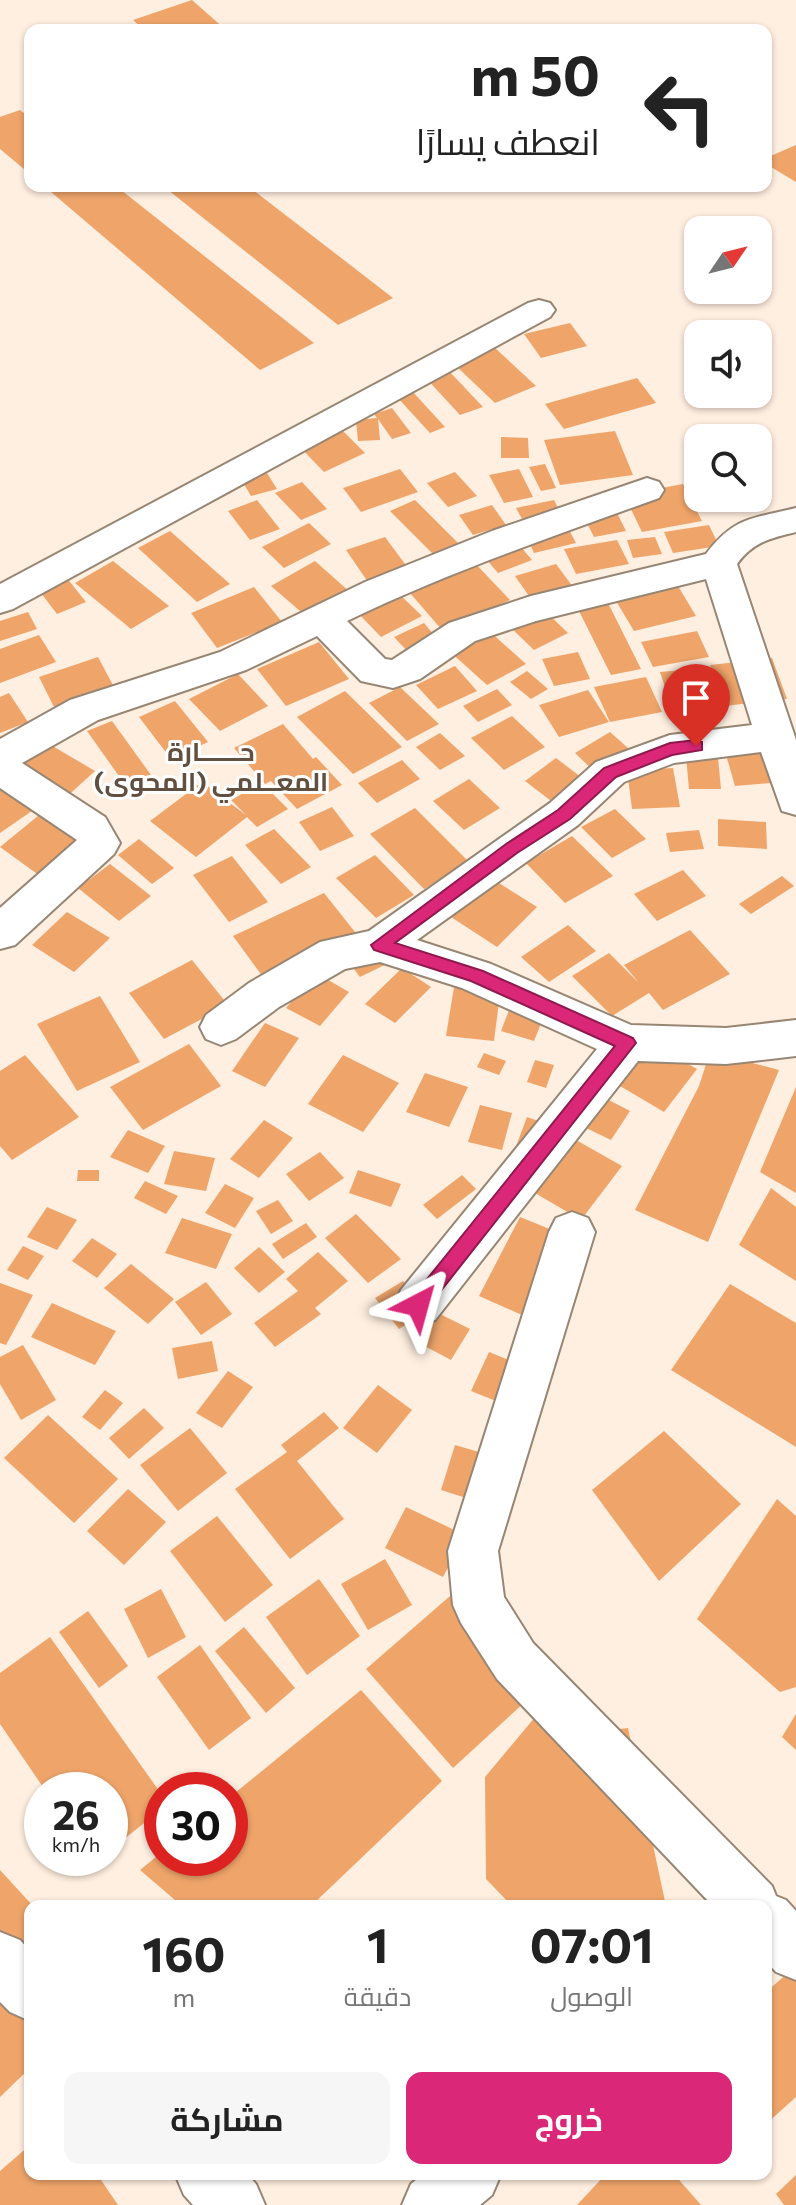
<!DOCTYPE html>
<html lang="ar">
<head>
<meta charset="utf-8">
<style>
	body { margin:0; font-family:Commissioner,Cairo,sans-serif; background:#f6f6f6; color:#222; direction:rtl; height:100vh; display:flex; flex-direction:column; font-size:30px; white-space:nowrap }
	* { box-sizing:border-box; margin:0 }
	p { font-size:26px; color:#767676 }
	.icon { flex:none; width:44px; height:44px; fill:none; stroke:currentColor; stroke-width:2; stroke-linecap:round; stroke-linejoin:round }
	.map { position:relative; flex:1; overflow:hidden; direction:ltr }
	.sheet { position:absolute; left:24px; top:1900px; width:748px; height:280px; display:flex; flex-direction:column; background:#fff; border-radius:16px; box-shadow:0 2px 6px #0004; direction:rtl }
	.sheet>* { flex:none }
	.top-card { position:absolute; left:24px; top:24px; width:748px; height:168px; border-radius:16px; box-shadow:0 2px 6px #0004; direction:rtl; background:#fff; color:#222; overflow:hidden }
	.needle { width:52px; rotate:55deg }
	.fabs { position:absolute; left:684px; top:216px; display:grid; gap:16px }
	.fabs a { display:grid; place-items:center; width:88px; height:88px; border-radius:16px; background:#fff; box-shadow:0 2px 6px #0004; font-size:40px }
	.speed { position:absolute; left:24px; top:1772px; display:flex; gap:16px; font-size:40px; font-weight:700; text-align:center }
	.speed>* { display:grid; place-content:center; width:104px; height:104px; border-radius:50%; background:#fff; box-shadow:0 2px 6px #0004; line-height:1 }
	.speed small { font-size:20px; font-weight:400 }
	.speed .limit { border:12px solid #d22; background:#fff; color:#111 }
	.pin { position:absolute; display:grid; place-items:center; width:68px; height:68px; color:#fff; margin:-82px -34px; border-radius:50% 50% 50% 0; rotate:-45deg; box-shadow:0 0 8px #0007 }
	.pin .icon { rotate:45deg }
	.me { position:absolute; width:88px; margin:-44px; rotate:39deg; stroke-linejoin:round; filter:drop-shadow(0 0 6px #0008) }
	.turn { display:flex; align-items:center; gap:28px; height:168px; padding:0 40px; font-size:36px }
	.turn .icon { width:104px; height:104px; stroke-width:2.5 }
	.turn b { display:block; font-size:56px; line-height:68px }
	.eta { display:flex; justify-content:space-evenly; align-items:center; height:136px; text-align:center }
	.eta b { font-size:48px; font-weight:700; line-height:56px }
	.primary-button { display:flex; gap:16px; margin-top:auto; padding:16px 40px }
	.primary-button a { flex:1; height:92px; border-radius:16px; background:#db2777; color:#fff; font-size:32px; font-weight:700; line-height:92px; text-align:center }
	.primary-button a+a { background:#f6f6f6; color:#222 }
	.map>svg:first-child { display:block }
	.building { fill:#efa56a }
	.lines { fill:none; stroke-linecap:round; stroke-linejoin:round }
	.minor-casing { stroke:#988674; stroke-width:4 }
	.minor { fill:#fff; fill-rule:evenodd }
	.route { fill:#db2777; stroke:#8e194d; stroke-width:2 }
	.labels { text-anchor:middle; stroke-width:6; stroke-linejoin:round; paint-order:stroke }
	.neighbourhood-label { font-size:26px; font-weight:bold; fill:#615040; stroke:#fff }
</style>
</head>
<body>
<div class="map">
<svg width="796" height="2205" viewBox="0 0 796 2205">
	<rect width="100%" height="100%" fill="#ffefe0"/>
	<g class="building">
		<path d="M192,0L226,30H144L133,20Z"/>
		<path d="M20,110L30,118V174L0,149V117Z"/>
		<path d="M796,145V182L766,164V158Z"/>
		<path d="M44,186H116L314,343L260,370Z"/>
		<path d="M163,186H248L393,298L338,325Z"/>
		<path d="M570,323L587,346L541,358L524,334Z"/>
		<path d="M494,347L536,386L495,403L454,364Z"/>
		<path d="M447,369L483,407L460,415L425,377Z"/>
		<path d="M637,378L656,403L564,429L545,404Z"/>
		<path d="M412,391L445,427L430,433L397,397Z"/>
		<path d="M392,408L411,433L392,439L378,419L380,440L358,441L356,420L377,418L374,414Z"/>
		<path d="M338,426L365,453L324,472L297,444Z"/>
		<path d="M615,431L633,475L560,485L544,440Z"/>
		<path d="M501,437L528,438L529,458H501Z"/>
		<path d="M545,464L556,488L541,491L529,467Z"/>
		<path d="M400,469L418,492L361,512L343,488Z"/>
		<path d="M519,469L533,497L504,503L489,475Z"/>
		<path d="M455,472L477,496L448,507L427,483Z"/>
		<path d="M267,473L277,489L251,496L241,479Z"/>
		<path d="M302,482L327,509L301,520L275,493Z"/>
		<path d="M683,484L702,521L642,532L624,495Z"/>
		<path d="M257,500L280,529L250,540L228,511Z"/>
		<path d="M415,500L462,547L437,558L390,511Z"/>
		<path d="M554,500L559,510L522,519L516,508Z"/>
		<path d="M492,505L506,525L473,535L459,515Z"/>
		<path d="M615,509L626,531L594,537L583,515Z"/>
		<path d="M309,523L331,544L284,568L262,547Z"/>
		<path d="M709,525L719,546L673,553L664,532Z"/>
		<path d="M567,526L576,543L534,553L526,535Z"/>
		<path d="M170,531L230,584L197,602L138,548Z"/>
		<path d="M385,537L408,568L368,582L346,550Z"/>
		<path d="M655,537L662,554L633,558L627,540Z"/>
		<path d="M617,540L629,564L576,574L564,549Z"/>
		<path d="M520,546L532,560L498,573L486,559Z"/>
		<path d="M470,558L510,600L442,630L404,586Z"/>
		<path d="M113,561L169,606L131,629L75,583Z"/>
		<path d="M315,561L351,593L307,617L271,586Z"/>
		<path d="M556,564L573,587L531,599L515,576Z"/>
		<path d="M66,577L86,602L57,614L38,589Z"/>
		<path d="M678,586L696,616L634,631L616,601Z"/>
		<path d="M254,587L282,622L217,648L191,613Z"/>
		<path d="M397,592L422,616L381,637L357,612Z"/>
		<path d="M607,601L641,669L611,675L577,607Z"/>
		<path d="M544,610L568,633L534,650L510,627Z"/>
		<path d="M28,612L37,629L0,641V621Z"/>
		<path d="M424,623L439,641L410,654L394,637Z"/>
		<path d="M487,629L526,664L487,685L448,650Z"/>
		<path d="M697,631L709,657L653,667L641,642Z"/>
		<path d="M39,635L56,662L0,683V649Z"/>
		<path d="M319,642L349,679L286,706L257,669Z"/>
		<path d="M578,652L590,679L554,686L542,659Z"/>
		<path d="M98,657L115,689L55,709L39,677Z"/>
		<path d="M772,658L787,699L724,706L710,665Z"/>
		<path d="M455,666L477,691L438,709L416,685Z"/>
		<path d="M694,669L704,701L671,705L660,672Z"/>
		<path d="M527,671L548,689L531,699L510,682Z"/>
		<path d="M238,674L268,706L220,731L189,699Z"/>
		<path d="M646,677L662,712L610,722L594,687Z"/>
		<path d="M400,687L439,724L407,741L369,703Z"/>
		<path d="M497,689L512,705L478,722L463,706Z"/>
		<path d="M588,690L609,722L559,737L539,705Z"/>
		<path d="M345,691L402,747L353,774L297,717Z"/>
		<path d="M9,693L28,722L0,733V697Z"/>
		<path d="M175,701L208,742L171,759L139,717Z"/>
		<path d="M512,716L545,747L504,770L471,738Z"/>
		<path d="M112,721L151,775L126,786L87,731Z"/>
		<path d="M283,724L313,759L316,757L342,785L297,809L271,781L265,784L234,748Z"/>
		<path d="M756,731L771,783L735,786L720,734Z"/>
		<path d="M610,732L637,756L601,778L575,753Z"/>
		<path d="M440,733L465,756L440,770L416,747Z"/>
		<path d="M44,741L95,771L62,801L11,770Z"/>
		<path d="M685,746L717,747L721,789H689Z"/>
		<path d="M556,758L590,784L559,807L525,781Z"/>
		<path d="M402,760L420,779L377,803L358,783Z"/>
		<path d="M673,768L680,807L632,809L627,770Z"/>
		<path d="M0,775L39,806L0,833Z"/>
		<path d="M469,779L500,808L464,830L433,801Z"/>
		<path d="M202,782L246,815L231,800L262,783L288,809L257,827L247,817L196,857L150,821Z"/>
		<path d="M332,807L354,836L320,851L299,822Z"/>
		<path d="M415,808L469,862L424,889L370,834Z"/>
		<path d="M615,809L646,839L612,858L581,827Z"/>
		<path d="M44,811L92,843L47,881L0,847Z"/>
		<path d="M718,819L766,822L767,849L718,846Z"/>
		<path d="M274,829L311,867L281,884L245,845Z"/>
		<path d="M699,830L704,849L670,852L666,833Z"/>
		<path d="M572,836L613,876L565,903L526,863Z"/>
		<path d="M139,839L174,868L152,884L118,855Z"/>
		<path d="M375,855L414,895L376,918L336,878Z"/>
		<path d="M232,856L268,902L229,922L193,875Z"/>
		<path d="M110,864L151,896L119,921L78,888Z"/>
		<path d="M683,870L706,896L657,921L634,894Z"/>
		<path d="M488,876L537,907L497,947L448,915Z"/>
		<path d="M782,876L794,886L751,914L739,904Z"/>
		<path d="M324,893L355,932L263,977L233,936Z"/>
		<path d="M67,912L110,938L74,972L32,945Z"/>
		<path d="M568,925L596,951L549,982L521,957Z"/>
		<path d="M690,930L730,974L663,1010L649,993L612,1016L572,976L609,953L639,983L624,965Z"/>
		<path d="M341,952L401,957L360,977Z"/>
		<path d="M192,960L228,1005L164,1039L129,993Z"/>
		<path d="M402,968L431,987L395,1023L365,1004Z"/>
		<path d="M316,973L349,992L320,1026L286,1008Z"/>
		<path d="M455,981L501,986L494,1041L446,1036Z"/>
		<path d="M100,996L140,1062L77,1091L37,1024Z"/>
		<path d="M514,997L548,1006L534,1041L501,1031Z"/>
		<path d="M265,1023L299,1038L265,1087L232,1071Z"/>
		<path d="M648,1041L697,1069L664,1112L615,1083Z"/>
		<path d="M189,1044L221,1086L143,1130L110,1087Z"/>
		<path d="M710,1052L779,1070L708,1242L635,1210L699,1086Z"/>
		<path d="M484,1053L506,1061L499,1075L477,1067Z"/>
		<path d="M25,1055L79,1117L12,1160L0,1146V1071Z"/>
		<path d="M343,1055L399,1083L363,1132L308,1104Z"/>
		<path d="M535,1060L554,1065L546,1088L527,1082Z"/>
		<path d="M425,1073L468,1087L449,1127L406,1112Z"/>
		<path d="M796,1087V1193L760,1172Z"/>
		<path d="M603,1097L630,1111L611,1140L584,1127Z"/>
		<path d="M480,1105L512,1113L502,1150L468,1142Z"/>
		<path d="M527,1117L556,1127L545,1158L515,1149Z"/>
		<path d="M264,1120L293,1138L259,1178L230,1159Z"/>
		<path d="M128,1130L165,1146L148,1173L110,1157Z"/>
		<path d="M576,1140L622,1166L581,1220L535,1193Z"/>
		<path d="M174,1151L215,1158L206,1191L164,1184Z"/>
		<path d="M320,1152L344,1178L309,1201L286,1174Z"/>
		<path d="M78,1170H99V1181H77Z"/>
		<path d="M358,1170L401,1184L391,1207L349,1193Z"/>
		<path d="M462,1175L476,1189L437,1219L423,1205Z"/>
		<path d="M145,1181L178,1196L166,1214L134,1198Z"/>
		<path d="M225,1184L254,1198L235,1228L205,1213Z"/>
		<path d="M771,1188L796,1207V1281L739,1245Z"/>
		<path d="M278,1200L293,1221L271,1234L256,1211Z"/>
		<path d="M47,1207L77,1220L57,1250L27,1237Z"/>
		<path d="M356,1214L401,1259L368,1283L325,1238Z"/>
		<path d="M520,1217L562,1234L522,1315L479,1296Z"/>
		<path d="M182,1218L232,1234L216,1269L165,1253Z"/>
		<path d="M306,1223L317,1237L283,1259L272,1244Z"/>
		<path d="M92,1238L117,1254L97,1278L72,1261Z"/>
		<path d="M23,1246L44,1256L28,1280L7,1270Z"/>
		<path d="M259,1247L285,1272L259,1293L234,1268Z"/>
		<path d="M318,1252L348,1281L315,1308L321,1314L275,1347L254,1323L298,1291L286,1279Z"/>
		<path d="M131,1264L174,1299L148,1324L104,1288Z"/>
		<path d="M403,1281L427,1311L399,1329L375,1298Z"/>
		<path d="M206,1282L232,1314L201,1335L175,1302Z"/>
		<path d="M0,1283L33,1295L6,1345L0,1343Z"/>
		<path d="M730,1284L796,1323V1447L671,1370Z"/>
		<path d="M52,1303L116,1331L95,1365L31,1337Z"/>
		<path d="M438,1313L470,1329L451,1360L419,1343Z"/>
		<path d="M212,1341L218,1371L178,1379L172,1348Z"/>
		<path d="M23,1345L56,1400L21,1420L0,1384V1357Z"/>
		<path d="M489,1352L514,1362L496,1401L471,1391Z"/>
		<path d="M228,1371L253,1387L222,1428L196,1413Z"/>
		<path d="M378,1385L412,1410L377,1453L343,1428Z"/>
		<path d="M105,1390L123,1403L100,1430L82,1417Z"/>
		<path d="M144,1408L164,1428L129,1459L109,1438Z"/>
		<path d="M324,1412L339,1428L297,1461L344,1519L290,1559L235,1489L287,1452L281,1445Z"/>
		<path d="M48,1415L118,1479L74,1523L4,1458Z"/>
		<path d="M190,1428L227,1473L178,1511L140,1465Z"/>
		<path d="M664,1431L741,1504L659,1581L592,1490Z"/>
		<path d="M455,1445L496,1457L482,1503L441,1490Z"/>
		<path d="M128,1489L166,1522L124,1565L87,1531Z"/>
		<path d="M777,1499L796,1516V1687L780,1692L697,1619Z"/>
		<path d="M406,1507L465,1535L443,1577L385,1548Z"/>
		<path d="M217,1516L273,1585L225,1622L170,1551Z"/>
		<path d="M385,1559L412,1605L368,1630L341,1584Z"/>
		<path d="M319,1579L360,1636L307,1675L266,1617Z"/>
		<path d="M465,1583L551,1678L453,1768L366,1669Z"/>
		<path d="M161,1589L186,1637L148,1658L124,1609Z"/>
		<path d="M88,1611L128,1666L99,1688L59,1632Z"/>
		<path d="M244,1627L295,1688L266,1713L215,1651Z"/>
		<path d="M50,1637L162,1795V1809L110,1850V1790H45L0,1724V1673Z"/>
		<path d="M200,1645L251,1718L209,1750L157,1677Z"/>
		<path d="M361,1690L442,1781L311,1906H182L140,1870L162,1852V1858H230V1797Z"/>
		<path d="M546,1704L578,1734L628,1728L666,1906H512L486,1879L485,1777Z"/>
		<path d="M796,1714V1750L782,1737Z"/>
		<path d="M0,1870L33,1906H30V2068L0,2097Z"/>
		<path d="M796,1966V2097L766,2124V1992Z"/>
		<path d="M30,2145V2174H97L118,2205H0V2171Z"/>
		<path d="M606,2174H674L701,2205H577Z"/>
		<path d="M796,2175V2205H784L776,2194Z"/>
	</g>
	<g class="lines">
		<defs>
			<g id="minor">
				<path d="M539,300L550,303L555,310L550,317L13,609L0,613V584L528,303Z"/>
				<path d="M647,478L659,482L664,490L659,498C554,536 448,572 347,621L385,659L392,660L449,623L531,596L706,554C735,516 752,519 796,508V532C771,538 753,542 737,564L796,740V815L782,811L761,752L674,763L624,782L578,825L417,940L491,964L631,1025L726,1028L796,1020V1056L726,1064L638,1061L435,1320L418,1326L401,1320L395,1305L401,1290L597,1049L462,988L380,962L345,969L279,1007L236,1039L221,1045L206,1039L200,1027L206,1015L249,983L320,942L369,931L550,803L596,762L670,735L752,725L706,579L536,621L475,641L420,679L393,688L361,681L317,636L246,670L98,720L22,763L105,817L120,843L114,854L15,945L0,949V908L77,840L0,788V739L70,700L220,652L365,582L492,531Z"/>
				<path d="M572,1212L588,1218L595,1232L498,1551L504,1597L533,1643L772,1886L776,1896L786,1900L796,1911V1980L776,1972L766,1961V1906H713L497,1679L461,1623L453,1605L448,1551L549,1232L556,1218Z"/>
				<path d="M0,1932L20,1940L30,1951V2021L10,2012L0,2002Z"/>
				<path d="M175,2174H247L256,2184L265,2205H193L184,2195Z"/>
				<path d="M423,2174H501L492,2195L480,2205H402L411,2184Z"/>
			</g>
		</defs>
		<use href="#minor" class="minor-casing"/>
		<use href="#minor" class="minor"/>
	</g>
	<path class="route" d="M696,740L702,742V750L672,755L616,777L570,819L517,853L395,943L483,971L633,1038L636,1043L425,1311L418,1314L411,1311L408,1305L411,1299L615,1046L471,981L374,950L371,945L506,844L558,810L604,768L670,743Z"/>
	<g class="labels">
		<g class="neighbourhood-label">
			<text x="211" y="761">حــــــارة<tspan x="211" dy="30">المعــلمي (المحوى)</tspan></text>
		</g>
	</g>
</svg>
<div class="fabs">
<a><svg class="needle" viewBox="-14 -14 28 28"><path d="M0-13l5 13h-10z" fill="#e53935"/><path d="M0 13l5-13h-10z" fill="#767676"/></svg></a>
<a><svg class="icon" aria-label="sound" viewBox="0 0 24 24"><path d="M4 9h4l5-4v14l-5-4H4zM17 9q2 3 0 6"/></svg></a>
<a><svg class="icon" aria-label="search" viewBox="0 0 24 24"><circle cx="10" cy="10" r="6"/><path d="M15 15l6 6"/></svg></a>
</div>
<div class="speed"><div>26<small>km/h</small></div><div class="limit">30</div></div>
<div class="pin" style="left:696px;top:746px;background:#d93025"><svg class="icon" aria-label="arrive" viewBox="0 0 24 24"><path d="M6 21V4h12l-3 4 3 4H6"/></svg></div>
<svg class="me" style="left:418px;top:1305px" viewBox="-20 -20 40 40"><path d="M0-17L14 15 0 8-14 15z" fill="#db2777" stroke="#fff" stroke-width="4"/></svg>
<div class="top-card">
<div class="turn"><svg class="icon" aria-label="left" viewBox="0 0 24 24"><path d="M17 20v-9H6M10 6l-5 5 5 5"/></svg><div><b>50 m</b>انعطف يسارًا</div></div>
</div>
<section class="sheet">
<div class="eta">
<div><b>07:01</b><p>الوصول</p></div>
<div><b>1</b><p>دقيقة</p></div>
<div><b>160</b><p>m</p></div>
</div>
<div class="primary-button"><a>خروج</a><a>مشاركة</a></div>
</section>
</div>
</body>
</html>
